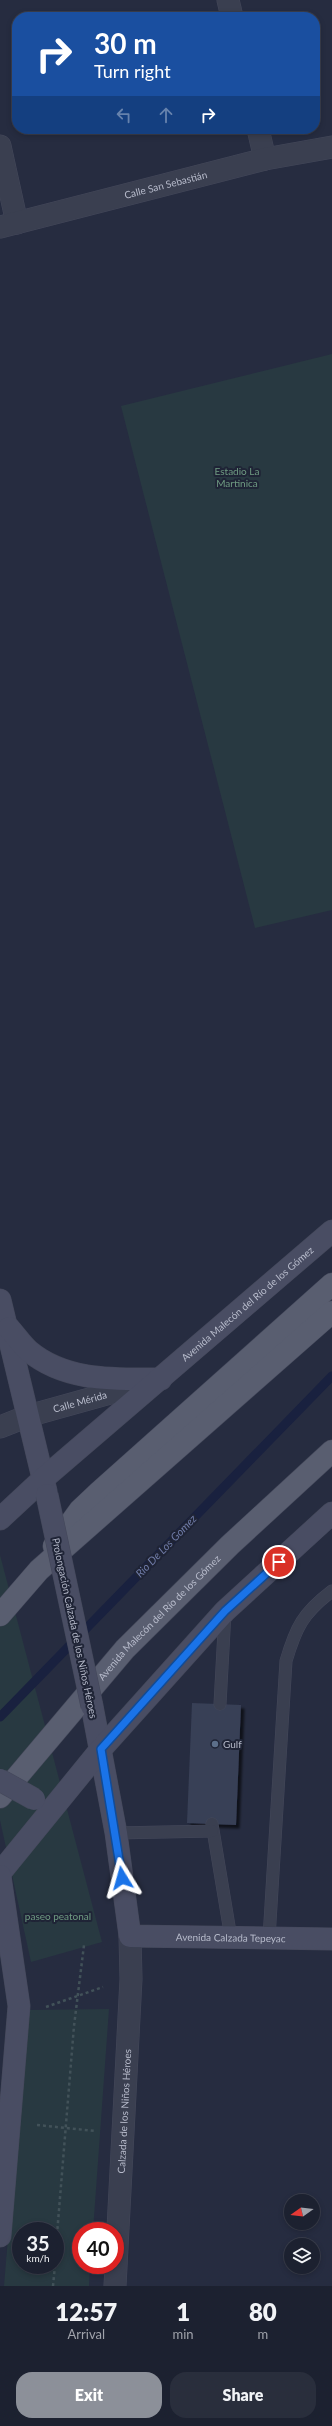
<!DOCTYPE html>
<html lang="en">
<head>
<meta charset="utf-8">
<style>
	body { margin:0; font-family:Lato,sans-serif; background:#292e3c; color:#f1f3f6; height:100vh; display:flex; flex-direction:column; font-size:15px; white-space:nowrap }
	* { box-sizing:border-box; margin:0 }
	p { font-size:13px; color:#a0a3ab }
	.icon { flex:none; width:22px; height:22px; fill:none; stroke:currentColor; stroke-width:2; stroke-linecap:round; stroke-linejoin:round }
	.map { position:relative; height:2286px; overflow:hidden }
	.panel { display:flex; flex-direction:column; background:#1c2130; flex:1 }
	.panel>* { flex:none }
	.hud { position:absolute; left:12px; top:12px; width:308px; height:122px; border-radius:16px; box-shadow:0 2px 6px #0003,0 0 0 1px #3a3e4c; background:#1a4fa0; color:#fff; overflow:hidden }
	.needle { width:26px; rotate:256deg }
	.controls { position:absolute; left:284px; top:2194px; display:grid; gap:8px }
	.controls a { display:grid; place-items:center; width:36px; height:36px; border-radius:50%; background:#1c2130; box-shadow:0 2px 6px #0003,0 0 0 1px #3a3e4c; font-size:20px }
	.speed { position:absolute; left:12px; top:2222px; display:flex; gap:8px; font-size:20px; font-weight:700; text-align:center }
	.speed>* { display:grid; place-content:center; width:52px; height:52px; border-radius:50%; background:#1c2130; box-shadow:0 2px 6px #0003,0 0 0 1px #3a3e4c; line-height:1 }
	.speed small { font-size:10px; font-weight:400 }
	.speed .limit { border:6px solid #d22; background:#fff; color:#111 }
	.pin { position:absolute; display:grid; place-items:center; width:34px; height:34px; color:#fff; margin:-17px; border:2px solid #fff; border-radius:50%; box-shadow:0 1px 4px #0007 }
	.me { position:absolute; width:44px; margin:-22px; rotate:352deg; stroke-linejoin:round; filter:drop-shadow(0 0 3px #0008) }
	.turn { display:flex; align-items:center; gap:14px; height:84px; padding:0 16px; font-size:18px }
	.turn .icon { width:52px; height:52px; stroke-width:2.5 }
	.turn b { display:block; font-size:28px; line-height:34px }
	.lanes { display:flex; align-items:center; height:38px; padding:0 16px; background:#0003; justify-content:center; gap:20px; direction:ltr }
	.lanes .off { opacity:.35 }
	.eta { display:flex; justify-content:space-evenly; align-items:center; height:68px; text-align:center }
	.eta b { font-size:24px; font-weight:800; line-height:28px }
	.button { display:flex; gap:8px; margin-top:auto; padding:8px 16px }
	.button a { flex:1; height:46px; border-radius:16px; background:#8c9099; color:#fff; font-size:16px; font-weight:800; line-height:46px; text-align:center }
	.button a+a { background:#292e3c; color:#f1f3f6 }
	.map>svg:first-child { display:block }
	.green { fill:#283941; fill-rule:evenodd }
	.lines { fill:none; stroke-linecap:round; stroke-linejoin:round }
	.stream { stroke:#19213f; stroke-width:9 }
	.building { fill:#383f56; filter:url(#shadow) }
	.lane-casing { stroke:#44485a; stroke-width:13 }
	.street-casing { stroke:#44485a; stroke-width:23 }
	.secondary-casing { stroke:#44485a; stroke-width:23 }
	.primary-casing { stroke:#44485a; stroke-width:23 }
	.path { stroke:#425259; stroke-width:2.5; stroke-dasharray:3 3; stroke-linecap:butt }
	.lane { stroke:#3a3f50; stroke-width:12 }
	.street { stroke:#3a3f50; stroke-width:22 }
	.secondary { stroke:#494d63; stroke-width:22 }
	.primary { stroke:#595e70; stroke-width:22 }
	.secondary-bridge-casing { stroke:#44485a; stroke-width:23; stroke-linecap:butt }
	.secondary-bridge { stroke:#494d63; stroke-width:22 }
	.route-casing { stroke:#114b97; stroke-width:10 }
	.route { stroke:#1a73e8; stroke-width:7 }
	.service-dot { fill:#5c6f8a; stroke:#1f2436; stroke-width:1.5 }
	.labels { text-anchor:middle; stroke-width:4; stroke-linejoin:round; paint-order:stroke }
	.street-label { font-size:10px; fill:#b7bbcb; stroke:#1f2436 }
	.park-label { font-size:10px; fill:#6f9b82; stroke:#1f2436 }
	.poi-label { font-size:10px; fill:#b7bbcb; stroke:#1f2436; text-anchor:start }
	.water-label { font-size:11px; font-style:italic; fill:#717da9; stroke:#1f2436 }
</style>
</head>
<body>
<div class="map">
<svg width="332" height="2286" viewBox="0 0 332 2286">
	<defs>
		<filter id="shadow"><feDropShadow dx="3.5" dy="3.5" stdDeviation="1" flood-color="#0009"/></filter>
	</defs>
	<rect width="100%" height="100%" fill="#262c40"/>
	<g class="green">
		<path d="M332,354V910L255,928L121,406Z"/>
		<path d="M0,1555L102,1942L31,1962L0,1820Z"/>
		<path d="M109,2009L93,2231H81V2265H90L89,2286H4L27,2010ZM21,2231H55V2265H21Z"/>
	</g>
	<g class="lines">
		<path class="stream" d="M0,1717L332,1376"/>
	</g>
	<path class="building" d="M192,1703L241,1705L236,1825L187,1823Z"/>
	<g class="lines">
		<defs>
			<g id="lane">
				<path d="M220,1704L225,1612"/>
				<path d="M212,1824L231,1938"/>
				<path d="M116,1833L212,1831"/>
				<path d="M269,1938L286,1661C296,1627 303,1613 332,1591"/>
			</g>
			<g id="street">
				<path d="M228,0L232,17"/>
				<path d="M258,129L265,159"/>
				<path d="M0,146L17,223"/>
				<path id="s1" d="M0,227L265,159L332,147"/>
				<path id="s2" d="M0,1427L28,1416L150,1382"/>
				<path id="s3" d="M115,2286L131,1979L130,1936"/>
			</g>
			<g id="secondary">
				<path d="M0,1300L46,1491"/>
				<path d="M9,1328C16,1336 22,1345 29,1351C66,1382 116,1379 161,1379"/>
				<path id="s4" d="M0,1519L43,1479L332,1231"/>
				<path id="s5" d="M92,1706L116,1833L130,1936L332,1939"/>
				<path d="M0,1873L101,1749L225,1611L332,1513"/>
				<path d="M0,1876L19,2006L0,2236"/>
			</g>
			<g id="primary">
				<path d="M54,1546L80,1510L98,1493L332,1284"/>
				<path d="M0,1615L39,1570L332,1312"/>
				<path id="s6" d="M0,1797L125,1649L230,1545L332,1451"/>
			</g>
		</defs>
		<use href="#lane" class="lane-casing"/>
		<use href="#street" class="street-casing"/>
		<use href="#secondary" class="secondary-casing"/>
		<use href="#primary" class="primary-casing"/>
		<g class="path">
			<path d="M46,2007L103,1987"/>
			<path d="M37,2125L95,2131"/>
			<path d="M55,2259L74,2026L84,1945"/>
			<path d="M53,2286L55,2265"/>
		</g>
		<use href="#lane" class="lane"/>
		<use href="#street" class="street"/>
		<use href="#secondary" class="secondary"/>
		<use href="#primary" class="primary"/>
		<defs>
			<g id="secondary-bridge">
				<path d="M47,1495L92,1706"/>
				<path d="M0,1780L34,1799"/>
			</g>
		</defs>
		<use href="#secondary-bridge" class="secondary-bridge-casing"/>
		<use href="#secondary-bridge" class="secondary-bridge"/>
	</g>
	<g class="lines">
		<defs>
			<path id="route" d="M122,1878L101,1749L225,1611L279,1562"/>
		</defs>
		<use href="#route" class="route-casing"/>
		<use href="#route" class="route"/>
	</g>
	<circle class="service-dot" cx="215" cy="1744" r="4"/>
	<g class="labels">
		<g class="street-label">
			<text dy="4" stroke="none"><textPath href="#s1" startOffset="171">Calle San Sebastián</textPath></text>
			<text dy="4" stroke="none"><textPath href="#s4" startOffset="328">Avenida Malecón del Río de los Gómez</textPath></text>
			<text dy="4" stroke="none"><textPath href="#s2" startOffset="84">Calle Mérida</textPath></text>
			<text dy="4" stroke="none"><textPath href="#s6" startOffset="240">Avenida Malecón del Río de los Gómez</textPath></text>
			<text transform="translate(75 1628) rotate(78)" y="4">Prolongación Calzada de los Niños Héroes</text>
			<text dy="4" stroke="none"><textPath href="#s5" startOffset="334">Avenida Calzada Tepeyac</textPath></text>
			<text dy="4" stroke="none"><textPath href="#s3" startOffset="175">Calzada de los Niños Héroes</textPath></text>
		</g>
		<g class="park-label">
			<text x="237" y="475">Estadio La<tspan x="237" dy="12">Martinica</tspan></text>
			<text x="58" y="1920">paseo peatonal</text>
		</g>
		<g class="poi-label">
			<text x="223" y="1748">Gulf</text>
		</g>
		<g class="water-label">
			<text transform="translate(166 1546) rotate(-46)" y="4">Rio De Los Gomez</text>
		</g>
	</g>
</svg>
<div class="controls">
<a><svg class="needle" viewBox="-14 -14 28 28"><path d="M0-13l5 13h-10z" fill="#e53935"/><path d="M0 13l5-13h-10z" fill="#a0a3ab"/></svg></a>
<a><svg class="icon" aria-label="layers" viewBox="0 0 24 24"><path d="M12 4l9 5-9 5-9-5zM3 14l9 5 9-5"/></svg></a>
</div>
<div class="speed"><div>35<small>km/h</small></div><div class="limit">40</div></div>
<div class="pin" style="left:279px;top:1562px;background:#d93025"><svg class="icon" aria-label="arrive" viewBox="0 0 24 24"><path d="M6 21V4h12l-3 4 3 4H6"/></svg></div>
<svg class="me" style="left:122px;top:1878px" viewBox="-20 -20 40 40"><path d="M0-17L14 15 0 8-14 15z" fill="#1a73e8" stroke="#fff" stroke-width="4"/></svg>
<div class="hud">
<div class="turn"><svg class="icon" aria-label="right" viewBox="0 0 24 24"><path d="M7 20v-9h11M14 6l5 5-5 5"/></svg><div><b>30 m</b>Turn right</div></div>
<div class="lanes"><svg class="icon off" aria-label="left" viewBox="0 0 24 24"><path d="M17 20v-9H6M10 6l-5 5 5 5"/></svg><svg class="icon off" aria-label="ahead" viewBox="0 0 24 24"><path d="M12 20V5M6 11l6-6 6 6"/></svg><svg class="icon" aria-label="right" viewBox="0 0 24 24"><path d="M7 20v-9h11M14 6l5 5-5 5"/></svg></div>
</div>
</div>
<section class="panel">
<div class="eta">
<div><b>12:57</b><p>Arrival</p></div>
<div><b>1</b><p>min</p></div>
<div><b>80</b><p>m</p></div>
</div>
<div class="button"><a>Exit</a><a>Share</a></div>
</section>
</body>
</html>
